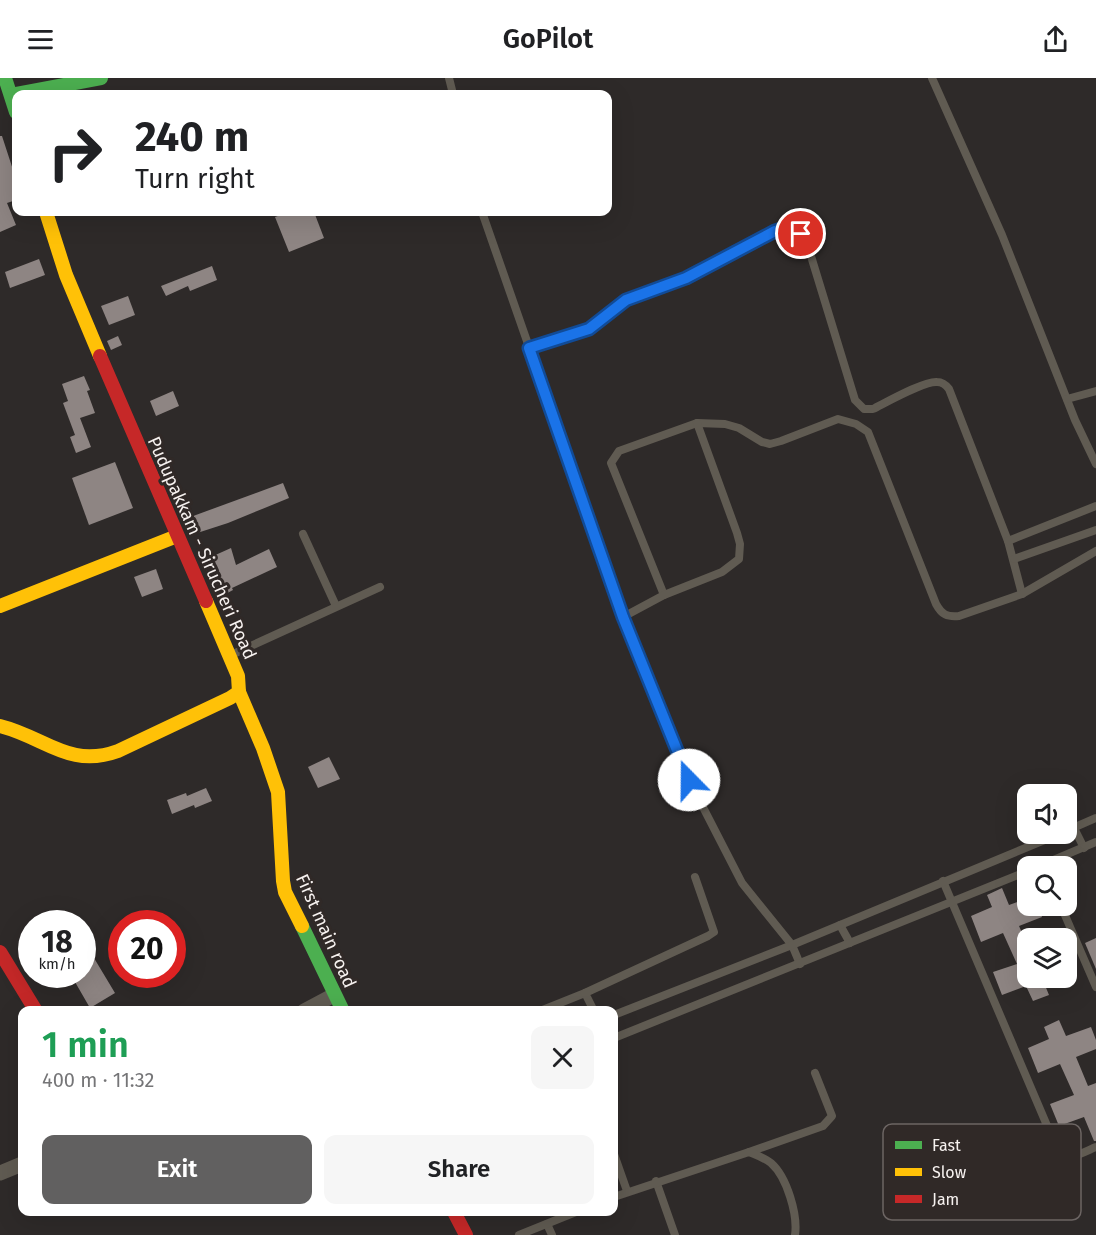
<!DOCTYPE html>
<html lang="en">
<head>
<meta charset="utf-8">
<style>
	body { margin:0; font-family:"Fira Sans",sans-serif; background:#f6f6f6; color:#202124; height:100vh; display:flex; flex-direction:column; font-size:22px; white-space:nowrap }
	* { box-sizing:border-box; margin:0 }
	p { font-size:20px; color:#757577 }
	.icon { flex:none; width:33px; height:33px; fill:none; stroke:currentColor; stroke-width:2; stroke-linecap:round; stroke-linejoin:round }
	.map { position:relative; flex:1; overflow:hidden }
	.panel { position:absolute; left:18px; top:928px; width:600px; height:210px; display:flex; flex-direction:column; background:#fff; border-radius:12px; box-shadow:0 6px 24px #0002 }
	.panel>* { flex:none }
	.hud { position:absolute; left:12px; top:12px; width:600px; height:126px; border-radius:12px; box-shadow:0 6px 24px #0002; background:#fff; color:#202124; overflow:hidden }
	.buttons { position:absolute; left:1017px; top:706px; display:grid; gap:12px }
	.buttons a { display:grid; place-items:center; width:60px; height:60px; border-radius:12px; background:#fff; box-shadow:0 6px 24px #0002; font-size:30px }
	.speed { position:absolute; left:18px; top:832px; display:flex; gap:12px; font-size:30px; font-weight:700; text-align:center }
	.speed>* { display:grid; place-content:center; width:78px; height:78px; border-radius:50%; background:#fff; box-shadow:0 6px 24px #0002; line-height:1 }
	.speed small { font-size:15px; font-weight:400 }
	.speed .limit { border:9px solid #d22; background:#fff; color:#111 }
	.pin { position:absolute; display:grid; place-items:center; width:51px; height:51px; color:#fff; margin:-26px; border:3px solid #fff; border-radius:50%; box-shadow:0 2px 6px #0007 }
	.me { position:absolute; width:66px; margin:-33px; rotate:338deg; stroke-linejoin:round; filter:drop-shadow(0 0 4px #0008) }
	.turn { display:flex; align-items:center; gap:21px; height:126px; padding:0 24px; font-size:27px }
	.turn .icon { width:78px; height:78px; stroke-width:2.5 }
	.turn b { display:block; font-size:42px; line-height:51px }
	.round { display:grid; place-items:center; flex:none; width:63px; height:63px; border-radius:12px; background:#f6f6f6 }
	.headline { display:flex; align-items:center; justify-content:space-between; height:102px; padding:0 24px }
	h1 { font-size:36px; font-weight:600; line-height:45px; color:#1e9e55 }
	.action { display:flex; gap:12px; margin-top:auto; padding:12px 24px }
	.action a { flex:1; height:69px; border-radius:12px; background:#616060; color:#fff; font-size:24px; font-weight:600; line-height:69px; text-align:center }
	.action a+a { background:#f6f6f6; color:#202124 }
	header { display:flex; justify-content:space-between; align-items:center; height:78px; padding:0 24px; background:#fff; font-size:27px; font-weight:600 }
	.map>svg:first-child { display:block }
	.building { fill:#8e8583 }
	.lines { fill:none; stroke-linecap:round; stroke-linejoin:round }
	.lane { stroke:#605b52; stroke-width:8 }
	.street { stroke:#605b52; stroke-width:15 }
	.fast { stroke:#4caf50; stroke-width:14 }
	.slow { stroke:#ffc107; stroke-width:14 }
	.jam { stroke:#c62828; stroke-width:14 }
	.route-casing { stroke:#114b97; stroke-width:15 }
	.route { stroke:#1a73e8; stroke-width:10 }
	.labels { text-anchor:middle; stroke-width:6; stroke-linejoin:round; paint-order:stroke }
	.street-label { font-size:18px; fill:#f7f2f0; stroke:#302927 }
	.key { fill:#302927; stroke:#6c6563; stroke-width:1.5 }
	.key-label { font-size:16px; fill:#f7f2f0 }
</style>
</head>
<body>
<header><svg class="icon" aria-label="menu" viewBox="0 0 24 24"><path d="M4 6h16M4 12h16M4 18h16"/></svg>GoPilot<svg class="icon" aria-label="share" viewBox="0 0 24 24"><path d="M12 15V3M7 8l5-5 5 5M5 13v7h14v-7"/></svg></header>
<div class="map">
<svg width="1096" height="1157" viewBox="0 0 1096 1157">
	<rect width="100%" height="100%" fill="#2e2a29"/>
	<g class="building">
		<path d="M0,58H2L16,101V122L7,125L16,147L0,154Z"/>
		<path d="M289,134H314L324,160L289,174L275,139Z"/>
		<path d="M39,181L45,197L10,210L5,194Z"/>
		<path d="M212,188L217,202L190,213L188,208L166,218L161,208Z"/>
		<path d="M128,218L135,237L109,247L101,228Z"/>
		<path d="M118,258L122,267L111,272L107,263Z"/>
		<path d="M84,298L90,312L87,313L95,335L80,340L91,369L76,375L70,359L75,357L63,325L68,323L62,306Z"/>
		<path d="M173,313L179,328L156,338L150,323Z"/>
		<path d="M115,384L133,430L89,447L72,400Z"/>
		<path d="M283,405L289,420L228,445L191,457L185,441Z"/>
		<path d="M231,470L236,487L269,471L277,489L232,510L233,512L218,520L202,483Z"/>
		<path d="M156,491L163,511L142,519L134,499Z"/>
		<path d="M329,679L340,701L318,710L308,689Z"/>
		<path d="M206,710L212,723L195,730L194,727L172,736L167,722L186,715L187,718Z"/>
		<path d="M1002,810L1009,827L1028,820V828H1038L1042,839L1019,848L1028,868V900H1042L1049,917L1033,923L1026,908L1002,917L993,894L1017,886L1003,855L981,864L971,838L992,829L987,817Z"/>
		<path d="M82,860L115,915L90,930L71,897H82Z"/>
		<path d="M1096,860V891L1085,865Z"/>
		<path d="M1059,942L1066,958L1091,949L1096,962V971L1076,979L1088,1008L1096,1005V1063H1094L1084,1039L1059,1048L1050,1026L1074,1017L1060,986L1038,995L1028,970L1049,961L1044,949Z"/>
	</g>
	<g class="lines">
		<g class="lane">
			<path d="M449,0L453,16"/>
			<path d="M932,0L1002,157L1075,342L1096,386"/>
			<path d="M482,134L623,539L689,702L742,805L792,867L800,886"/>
			<path d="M529,270L589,251L626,222L686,200L775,153C793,146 797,149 807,165L855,322L864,331H873C887,324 924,303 937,304C943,304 946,307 949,311L1008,463L1022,516"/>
			<path d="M1067,321L1096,313"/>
			<path d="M303,456L336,528"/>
			<path d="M1008,463L1096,428"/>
			<path d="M1014,481L1096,452"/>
			<path d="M664,517L611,385L619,373L697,345L725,346L739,350L762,364L770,366L781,363L838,341L856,346L868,354L936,526C942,537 947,539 959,538L1022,516L1096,473"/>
			<path d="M623,539L664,517L722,494L739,481L740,466L737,455L697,345"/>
			<path d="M231,577L380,509"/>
			<path d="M1074,750L1084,770"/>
			<path d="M1066,753L1096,740"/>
			<path d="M1037,789L1096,764"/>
			<path d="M943,803L1057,1071C1067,1085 1082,1075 1096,1069"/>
			<path d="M1061,828L1096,909"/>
			<path d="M840,847L850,865"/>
			<path d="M540,933L585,915"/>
			<path d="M594,933L585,915L708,858L714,854L695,799"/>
			<path d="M614,937L792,867L1059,756"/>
			<path d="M614,960L1028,793"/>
			<path d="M749,1074L823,1048L832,1038L815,995"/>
			<path d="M614,1076L627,1113"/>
			<path d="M656,1103L675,1157"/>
			<path d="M614,1119L749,1074C756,1077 765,1080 771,1085C787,1099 798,1137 795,1157"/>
			<path d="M547,1146L552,1157"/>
			<path d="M519,1157L576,1134"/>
		</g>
		<g class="street">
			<path d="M304,933L334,917"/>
			<path d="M0,1095L22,1086"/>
		</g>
		<g class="fast">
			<path d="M5,0L16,34"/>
			<path d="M11,17L101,0"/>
			<path d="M302,848L343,933"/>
		</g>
		<g class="slow">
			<path d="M46,134L66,197L100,278"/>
			<path d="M0,528L177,458"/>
			<path d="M239,614L263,670L278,714L283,803L285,814L302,848"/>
			<path d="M0,648C45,659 69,691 118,673L230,620L239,614L238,598L206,523"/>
		</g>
		<g class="jam">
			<path d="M100,278L206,523"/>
			<path d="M0,874L36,933"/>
			<path d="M454,1134L466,1157"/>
		</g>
	</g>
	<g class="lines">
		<defs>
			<path id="route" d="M689,702L623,539L529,270L589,251L626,222L686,200L775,153C786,149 791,147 801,156"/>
		</defs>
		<use href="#route" class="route-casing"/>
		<use href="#route" class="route"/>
	</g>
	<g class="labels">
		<g class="street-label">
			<text transform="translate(202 470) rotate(66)" y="6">Pudupakkam - Sirucheri Road</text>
			<text transform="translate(326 853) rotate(66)" y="6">First main road</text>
		</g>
	</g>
	<rect x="883" y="1046" width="198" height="96" rx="9" class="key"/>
	<rect x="895" y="1063" width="27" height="8" fill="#4caf50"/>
	<rect x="895" y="1090" width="27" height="8" fill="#ffc107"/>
	<rect x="895" y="1117" width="27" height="8" fill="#c62828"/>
	<g class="key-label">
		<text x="932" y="1073">Fast</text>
		<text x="932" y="1100">Slow</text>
		<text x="932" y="1127">Jam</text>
	</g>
</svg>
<div class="buttons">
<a><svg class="icon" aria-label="sound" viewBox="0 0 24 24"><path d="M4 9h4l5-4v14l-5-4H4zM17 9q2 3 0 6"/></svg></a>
<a><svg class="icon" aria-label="search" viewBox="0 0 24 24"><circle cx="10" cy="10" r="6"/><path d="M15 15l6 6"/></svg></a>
<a><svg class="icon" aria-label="layers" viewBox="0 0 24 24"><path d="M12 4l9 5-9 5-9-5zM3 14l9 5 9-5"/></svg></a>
</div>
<div class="speed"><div>18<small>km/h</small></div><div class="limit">20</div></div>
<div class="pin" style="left:801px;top:156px;background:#d93025"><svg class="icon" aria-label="arrive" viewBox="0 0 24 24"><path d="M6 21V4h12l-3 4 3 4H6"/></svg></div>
<svg class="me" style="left:689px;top:702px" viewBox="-20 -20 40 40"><circle r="19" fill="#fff"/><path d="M0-13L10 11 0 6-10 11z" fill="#1a73e8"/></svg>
<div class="hud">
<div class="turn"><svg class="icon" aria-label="right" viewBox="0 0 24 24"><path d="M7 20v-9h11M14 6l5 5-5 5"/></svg><div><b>240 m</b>Turn right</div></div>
</div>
<section class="panel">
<div class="headline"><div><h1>1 min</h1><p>400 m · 11:32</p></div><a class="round"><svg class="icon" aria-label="close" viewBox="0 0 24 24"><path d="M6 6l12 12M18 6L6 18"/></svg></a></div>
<div class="action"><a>Exit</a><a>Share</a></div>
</section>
</div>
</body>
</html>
